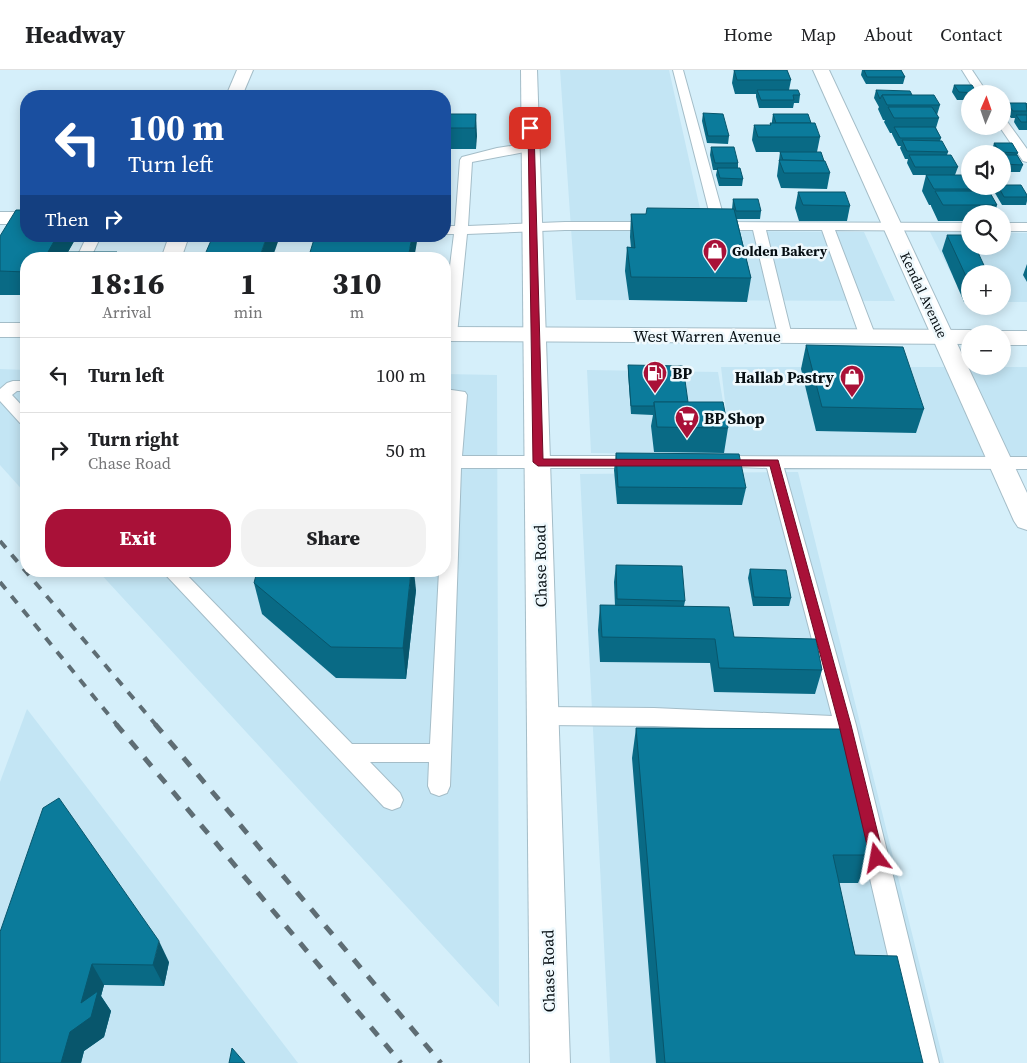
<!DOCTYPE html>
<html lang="en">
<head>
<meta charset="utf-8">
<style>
	body { margin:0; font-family:"Source Serif 4",serif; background:#f2f2f2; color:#202124; height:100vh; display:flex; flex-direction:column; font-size:19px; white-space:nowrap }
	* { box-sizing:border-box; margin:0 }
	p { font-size:16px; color:#757577 }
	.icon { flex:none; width:28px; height:28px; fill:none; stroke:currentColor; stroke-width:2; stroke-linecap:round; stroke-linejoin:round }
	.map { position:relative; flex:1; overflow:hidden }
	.panel { position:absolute; left:20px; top:182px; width:431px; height:325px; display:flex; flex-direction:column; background:#fff; border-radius:20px; box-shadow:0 2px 12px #0003 }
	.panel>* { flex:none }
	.top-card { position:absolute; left:20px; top:20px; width:431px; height:152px; border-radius:20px; box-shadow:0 2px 12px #0003; background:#1a4fa0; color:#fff; overflow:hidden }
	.needle { width:32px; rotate:2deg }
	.buttons { position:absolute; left:961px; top:15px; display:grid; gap:10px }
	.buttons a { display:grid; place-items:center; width:50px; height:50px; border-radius:50%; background:#fff; box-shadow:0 2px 12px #0003; font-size:25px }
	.pin { position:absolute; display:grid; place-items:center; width:42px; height:42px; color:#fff; margin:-21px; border-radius:10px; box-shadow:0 2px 8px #0006 }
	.me { position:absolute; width:55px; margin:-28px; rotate:347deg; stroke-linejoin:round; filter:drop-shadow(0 0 4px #0008) }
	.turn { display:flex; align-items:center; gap:18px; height:105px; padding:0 25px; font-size:22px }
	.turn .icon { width:65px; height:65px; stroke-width:2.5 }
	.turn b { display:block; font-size:35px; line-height:42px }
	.then { display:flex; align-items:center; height:48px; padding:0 25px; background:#0003; gap:10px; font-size:19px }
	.eta { display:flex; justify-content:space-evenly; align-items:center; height:85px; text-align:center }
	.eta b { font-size:30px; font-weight:800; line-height:35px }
	.cta { display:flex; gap:10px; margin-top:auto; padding:10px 25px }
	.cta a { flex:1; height:58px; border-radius:20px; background:#a91138; color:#fff; font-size:20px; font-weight:800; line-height:58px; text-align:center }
	.cta a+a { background:#f2f2f2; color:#202124 }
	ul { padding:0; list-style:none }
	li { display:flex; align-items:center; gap:15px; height:75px; padding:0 25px; border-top:1px solid #e0e0e0 }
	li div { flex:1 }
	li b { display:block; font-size:19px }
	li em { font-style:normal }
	header { display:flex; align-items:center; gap:30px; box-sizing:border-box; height:70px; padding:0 25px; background:#fff; border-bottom:1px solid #e0e0e0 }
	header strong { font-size:24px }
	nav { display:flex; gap:28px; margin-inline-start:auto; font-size:18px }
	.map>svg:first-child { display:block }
	.built { fill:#c3e5f4 }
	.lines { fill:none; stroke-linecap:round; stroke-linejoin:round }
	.service-casing { stroke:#a4bdc8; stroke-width:2 }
	.minor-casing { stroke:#a4bdc8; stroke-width:2 }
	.tertiary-casing { stroke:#a4bdc8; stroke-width:2 }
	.secondary-casing { stroke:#a4bdc8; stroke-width:2 }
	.service { fill:#fff; fill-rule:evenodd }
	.minor { fill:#fff; fill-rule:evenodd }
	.tertiary { fill:#fff; fill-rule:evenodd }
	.secondary { fill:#fff; fill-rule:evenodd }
	.rail-far1 { stroke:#5e6d74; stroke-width:4; stroke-dasharray:9 9; stroke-linecap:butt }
	.rail { stroke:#5e6d74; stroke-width:5; stroke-dasharray:11 11; stroke-linecap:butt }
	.wall { fill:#096a85 }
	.shaded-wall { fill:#08566c }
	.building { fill:#0b7b9b; stroke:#08566c }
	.route { fill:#a91138; stroke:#6e0b24 }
	.labels { text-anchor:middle; stroke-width:5; stroke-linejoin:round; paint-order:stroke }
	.far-poi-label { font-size:14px; font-weight:bold; fill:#060e12; stroke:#eff9fd; text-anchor:start }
	.far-street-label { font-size:14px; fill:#060e12; stroke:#eff9fd }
	.street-label { font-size:16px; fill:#060e12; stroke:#eff9fd }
	.poi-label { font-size:16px; font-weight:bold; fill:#060e12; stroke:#eff9fd; text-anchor:start }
</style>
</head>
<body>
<header>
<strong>Headway</strong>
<nav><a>Home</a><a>Map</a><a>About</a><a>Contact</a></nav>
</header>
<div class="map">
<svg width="1027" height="993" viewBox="0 0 1027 993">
	<rect width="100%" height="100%" fill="#d5effa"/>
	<g class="built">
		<path d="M560,0H669L705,161L864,162L895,231L576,230Z"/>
		<path d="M930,162H970V176H1002L1003,163H1027V232H1003L1002,204H970L965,231Z"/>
		<path d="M721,297H1027V390L591,383L587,300L718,302L729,367Z"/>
		<path d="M0,299L26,300V424L0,395Z"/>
		<path d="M445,304L497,305L499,937L98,501H445Z"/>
		<path d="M798,402L944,993H610L580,404Z"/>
		<path d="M27,639L298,993H0V712Z"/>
	</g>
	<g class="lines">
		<defs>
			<g id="service">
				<path d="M673,0H683L725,152L970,153V161L835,160L876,267L873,270H863L860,267L822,160H766L792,266L789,269H779L753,160H714L707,156L712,153Z"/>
				<path d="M962,0H972L988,24H977Z"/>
				<path d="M1002,49L1006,50L1027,79V92L1023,91L999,56H1002Z"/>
				<path d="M531,73L537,77L535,80L472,92L468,156L565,152H656L663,156L656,160H565L467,164L457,264L454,267L445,268V236L454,164H445V156H455L460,90L462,87L497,78Z"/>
				<rect x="1002" y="153" width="25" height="8"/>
				<path d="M87,166H101L90,189H76Z"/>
				<path d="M13,311H26V321H17L12,325L26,340V354L20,353L0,331V319L7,313Z"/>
				<path d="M445,319L465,322L467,325L462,386H640L646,388L649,392L646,396L640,398H461L450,716L447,723L439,726L431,723L428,716L429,692H370L400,723L403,730L400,737L392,740L384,737L162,501H183L352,674H430L439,501H445V387L451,329H445Z"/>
				<path d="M717,386L1027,387V399L784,398L856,655L939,993H913L836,663L654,656L543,655L536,652L532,646L536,640L543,637L654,638L832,646L767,398L711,396L708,392L711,388Z"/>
			</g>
			<g id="minor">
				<path d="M237,0H253L242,26H226Z"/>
				<path d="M813,0H829L1027,423V460L1018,457L1014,451Z"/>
				<rect x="0" y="142" width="26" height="12"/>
				<path d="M169,166H189L181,189H161Z"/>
			</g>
			<path id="tertiary" d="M521,0H537L570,993H530Z"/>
			<g id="secondary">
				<rect x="0" y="253" width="26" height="14"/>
				<path d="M445,257L970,260L979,264H970V274L445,271Z"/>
				<path d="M1002,261H1027V275H1002V264H994Z"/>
			</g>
		</defs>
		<use href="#service" class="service-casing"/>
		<use href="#minor" class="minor-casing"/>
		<use href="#tertiary" class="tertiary-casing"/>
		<use href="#secondary" class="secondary-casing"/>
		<use href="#service" class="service"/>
		<use href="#minor" class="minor"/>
		<use href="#tertiary" class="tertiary"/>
		<use href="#secondary" class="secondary"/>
		<g class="rail-far1">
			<path d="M0,471L156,655"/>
			<path d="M0,512L117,655"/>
		</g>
		<g class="rail">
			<path d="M116,654L401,993"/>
			<path d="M155,654L441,993"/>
		</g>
	</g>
	<g class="wall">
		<path d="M734,0H787L791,10L789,20L800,25L799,33H794L793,38H759L756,27V24H735L732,13Z"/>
		<path d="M862,0H901L905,7L903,14H866L861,5Z"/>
		<path d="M954,15L977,23V24H970V30H957L952,22Z"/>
		<path d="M876,20L912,25L940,35L937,45L939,48L936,58L941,68L940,71L948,82L947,85L958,97L955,105H913L907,93L908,89H905L900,78L901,76H898L892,64V63H890L884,52L885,50H883L878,39L879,37L874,28Z"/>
		<path d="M964,32H970V48H967L962,39Z"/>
		<path d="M1007,33H1027V60H1019L1014,52L1015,48H1011L1005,40Z"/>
		<path d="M703,43L729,66L728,74L707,73L702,51Z"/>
		<rect x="445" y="44" width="31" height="35"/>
		<path d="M773,44L811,53L820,67L817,82H756L752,70L754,55H770V53H772V51Z"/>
		<path d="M975,56H1000L998,62H978Z"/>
		<path d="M994,73L1018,83L1017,85L1023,95L1020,102H1002V84H994L992,80Z"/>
		<path d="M711,77L738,93V98L743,109L742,116H719L716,105L717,100H713L710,85Z"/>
		<path d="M780,82L830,103L827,119L781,118L777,106Z"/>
		<path d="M926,105L983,119V121L997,135L995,144H970V151H938L931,136V135H929L922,121Z"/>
		<path d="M997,116H1002L1027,125V131L1026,135H1002L995,123Z"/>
		<path d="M798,122L850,136L847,151H799L795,138Z"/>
		<path d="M733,129L761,141L760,149H737L751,208L747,232L629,230L625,201L627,177L631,178L630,167L631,144H646L732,139Z"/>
		<path d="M947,165L970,204V232H964L942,181Z"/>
		<path d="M0,166H77L68,182L26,189V225H0Z"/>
		<path d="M1027,194V212L1023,205Z"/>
		<path d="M806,275L924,339L916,363L816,361L801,299Z"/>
		<path d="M628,295L728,358L724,383L654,382L651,356L653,345L631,344L628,303Z"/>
		<path d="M616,383L746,418L742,435L617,434L614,400Z"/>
		<path d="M616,495L685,531L684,536L734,567L822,600L815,624L714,622L710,593L600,592L598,560L600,535L615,536L614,512Z"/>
		<path d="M750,499L791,528L789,536H753L748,508Z"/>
		<path d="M254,513L416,520L406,609L336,608L262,544Z"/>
		<path d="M636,658L871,785L858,813H839L855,885L923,993H656L632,688Z"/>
		<path d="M0,862L169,892L164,916L104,915L101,926L111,941L104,967L84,981L81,993H0Z"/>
	</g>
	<g class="shaded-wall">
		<path d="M476,44L477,66L476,79L475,58Z"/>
		<path d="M57,166H77L64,189L48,182Z"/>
		<path d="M267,166H280L272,189H259Z"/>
		<path d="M412,166H418L414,189H408Z"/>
		<path d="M117,182L119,189H114Z"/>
		<path d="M411,501H414L416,520L406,609L403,578Z"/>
		<path d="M159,871L169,892L164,916L153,895Z"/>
		<path d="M92,894L104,915L101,926L111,941L104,967L84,981L81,993H61L70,962L81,933Z"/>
	</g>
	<g class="building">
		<path d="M734,0H787L791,10H737Z"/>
		<path d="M864,0H901L905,7H867Z"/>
		<path d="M954,15H972L977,23L959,22Z"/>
		<path d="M757,20H798L800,25H793L794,30H761Z"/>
		<path d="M876,20L910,21L912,25H882L880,29Z"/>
		<path d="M882,25H934L940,35H887Z"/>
		<path d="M964,32H970V40H969Z"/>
		<path d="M1007,33H1026L1027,41H1013Z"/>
		<path d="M888,37H932L939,48H894Z"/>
		<path d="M703,43L723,44L729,66H708Z"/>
		<path d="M445,44H476L475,58H445Z"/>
		<path d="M773,44H808L811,53H776Z"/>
		<path d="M1016,45H1027V52H1021Z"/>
		<path d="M770,53H815L820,67H758L754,55H771Z"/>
		<path d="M894,57H935L941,68H900Z"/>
		<path d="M902,70L942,71L948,82L907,81Z"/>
		<path d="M994,73H1012L1018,83L1000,82Z"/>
		<path d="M711,77H734L738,93H715Z"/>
		<path d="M780,82H821L824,91L783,90Z"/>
		<path d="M909,85H951L958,97H915Z"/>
		<path d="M1002,85H1017L1023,95L1002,94Z"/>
		<path d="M779,90L825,91L830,103H784Z"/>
		<path d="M717,98H740L743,109L720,108Z"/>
		<path d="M926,105H970V116H982L983,119H934Z"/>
		<path d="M1002,115H1021L1027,125V127H1004L998,116H1002Z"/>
		<path d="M935,121H989L997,135H943Z"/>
		<path d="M798,122H845L850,136L803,135Z"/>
		<path d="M733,129H758L761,141H736Z"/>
		<path d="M647,138L734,139L751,208L631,207L627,177L635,178L631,144H646Z"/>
		<path d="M16,140H26V166H57L48,182H117L114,189H26V202L0,201V166Z"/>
		<path d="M947,165H969L970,176H975L988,204H970V215Z"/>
		<path d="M213,166H267L259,189H203Z"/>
		<path d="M315,166H412L408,189H308Z"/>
		<path d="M806,275L903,277L924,339L822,337Z"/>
		<path d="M628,295L683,296L688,332H654V336H631Z"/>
		<path d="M654,332H723L728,358L657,357Z"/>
		<path d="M616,383L739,384L746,418L618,417Z"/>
		<path d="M616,495L682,496L685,531L617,529Z"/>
		<path d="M750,499L786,500L791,528L754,527Z"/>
		<path d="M257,501H411L403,578L331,577L254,513Z"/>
		<path d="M600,535L729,537L734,567L816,569L822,600L719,598L715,569L602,567Z"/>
		<path d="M636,658L841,659L871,785H833L855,885L897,886L923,993H665Z"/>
		<path d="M59,728L159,871L153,895L92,894L81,933L98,921L91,947L70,962L61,993H0V862L43,738Z"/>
		<path d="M232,978L245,993H229Z"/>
	</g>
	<path class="route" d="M528,56L534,58L543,389L778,390L851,655L884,788L882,792L877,794L872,792L870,788L839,655L770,396H538L533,392Z"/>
	<defs>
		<symbol id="shop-pin" viewBox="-11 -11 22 30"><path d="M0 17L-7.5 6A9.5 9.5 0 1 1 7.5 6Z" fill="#a91138" stroke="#eff9fd"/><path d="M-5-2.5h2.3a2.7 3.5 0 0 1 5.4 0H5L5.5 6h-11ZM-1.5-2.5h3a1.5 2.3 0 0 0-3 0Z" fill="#fff"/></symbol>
		<symbol id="fuel-pin" viewBox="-11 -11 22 30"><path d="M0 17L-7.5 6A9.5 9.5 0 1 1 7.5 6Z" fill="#a91138" stroke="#eff9fd"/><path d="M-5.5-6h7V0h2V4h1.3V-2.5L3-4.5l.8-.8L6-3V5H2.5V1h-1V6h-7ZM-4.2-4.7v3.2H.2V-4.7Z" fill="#fff"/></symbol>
		<symbol id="supermarket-pin" viewBox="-11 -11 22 30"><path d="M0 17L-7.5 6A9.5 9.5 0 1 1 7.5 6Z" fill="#a91138" stroke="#eff9fd"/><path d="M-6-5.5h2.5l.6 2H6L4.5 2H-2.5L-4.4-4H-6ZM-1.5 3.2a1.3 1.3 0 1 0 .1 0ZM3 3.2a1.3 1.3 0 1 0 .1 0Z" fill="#fff"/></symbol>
	</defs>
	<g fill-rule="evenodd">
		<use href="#shop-pin" x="701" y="167" width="28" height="38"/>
		<use href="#fuel-pin" x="641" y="289" width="28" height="38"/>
		<use href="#shop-pin" x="838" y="293" width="28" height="38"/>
		<use href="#supermarket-pin" x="673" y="334" width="28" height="38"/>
	</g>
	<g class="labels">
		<g class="far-poi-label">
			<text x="732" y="186">Golden Bakery</text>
		</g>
		<g class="far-street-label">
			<text transform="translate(924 225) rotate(65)" y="5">Kendal Avenue</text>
		</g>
		<g class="street-label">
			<text x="707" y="272">West Warren Avenue</text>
			<text transform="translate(540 496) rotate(-91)" y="6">Chase Road</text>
			<text transform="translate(548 901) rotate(-91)" y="6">Chase Road</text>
		</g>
		<g class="poi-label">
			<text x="672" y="309">BP</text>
			<text x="834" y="313" text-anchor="end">Hallab Pastry</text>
			<text x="704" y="354">BP Shop</text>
		</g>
	</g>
</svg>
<div class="buttons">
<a><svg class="needle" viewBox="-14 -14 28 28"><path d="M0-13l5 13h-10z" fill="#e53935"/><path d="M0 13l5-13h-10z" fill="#757577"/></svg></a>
<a><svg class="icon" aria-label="sound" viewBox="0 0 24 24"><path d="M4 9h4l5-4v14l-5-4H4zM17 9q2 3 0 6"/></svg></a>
<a><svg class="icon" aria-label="search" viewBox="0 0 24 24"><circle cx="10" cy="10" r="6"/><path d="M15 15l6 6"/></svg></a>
<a>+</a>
<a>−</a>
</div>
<div class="pin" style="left:530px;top:58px;background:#d93025"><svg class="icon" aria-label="arrive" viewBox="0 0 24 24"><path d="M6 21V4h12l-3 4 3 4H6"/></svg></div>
<svg class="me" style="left:877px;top:788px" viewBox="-20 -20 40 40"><path d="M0-17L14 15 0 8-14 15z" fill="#a91138" stroke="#fff" stroke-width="4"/></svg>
<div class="top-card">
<div class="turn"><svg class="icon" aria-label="left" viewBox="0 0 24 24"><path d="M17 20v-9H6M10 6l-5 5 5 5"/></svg><div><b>100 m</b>Turn left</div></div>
<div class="then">Then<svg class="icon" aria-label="right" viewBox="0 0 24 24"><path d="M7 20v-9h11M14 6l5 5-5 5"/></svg></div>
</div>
<section class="panel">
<div class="eta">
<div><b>18:16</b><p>Arrival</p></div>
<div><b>1</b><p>min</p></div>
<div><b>310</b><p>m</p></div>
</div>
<ul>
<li><svg class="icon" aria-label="left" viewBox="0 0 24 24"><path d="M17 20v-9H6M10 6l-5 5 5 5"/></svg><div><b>Turn left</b></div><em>100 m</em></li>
<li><svg class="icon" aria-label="right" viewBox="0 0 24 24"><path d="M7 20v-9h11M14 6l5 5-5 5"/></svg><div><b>Turn right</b><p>Chase Road</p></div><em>50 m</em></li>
</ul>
<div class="cta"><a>Exit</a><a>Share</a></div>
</section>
</div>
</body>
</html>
